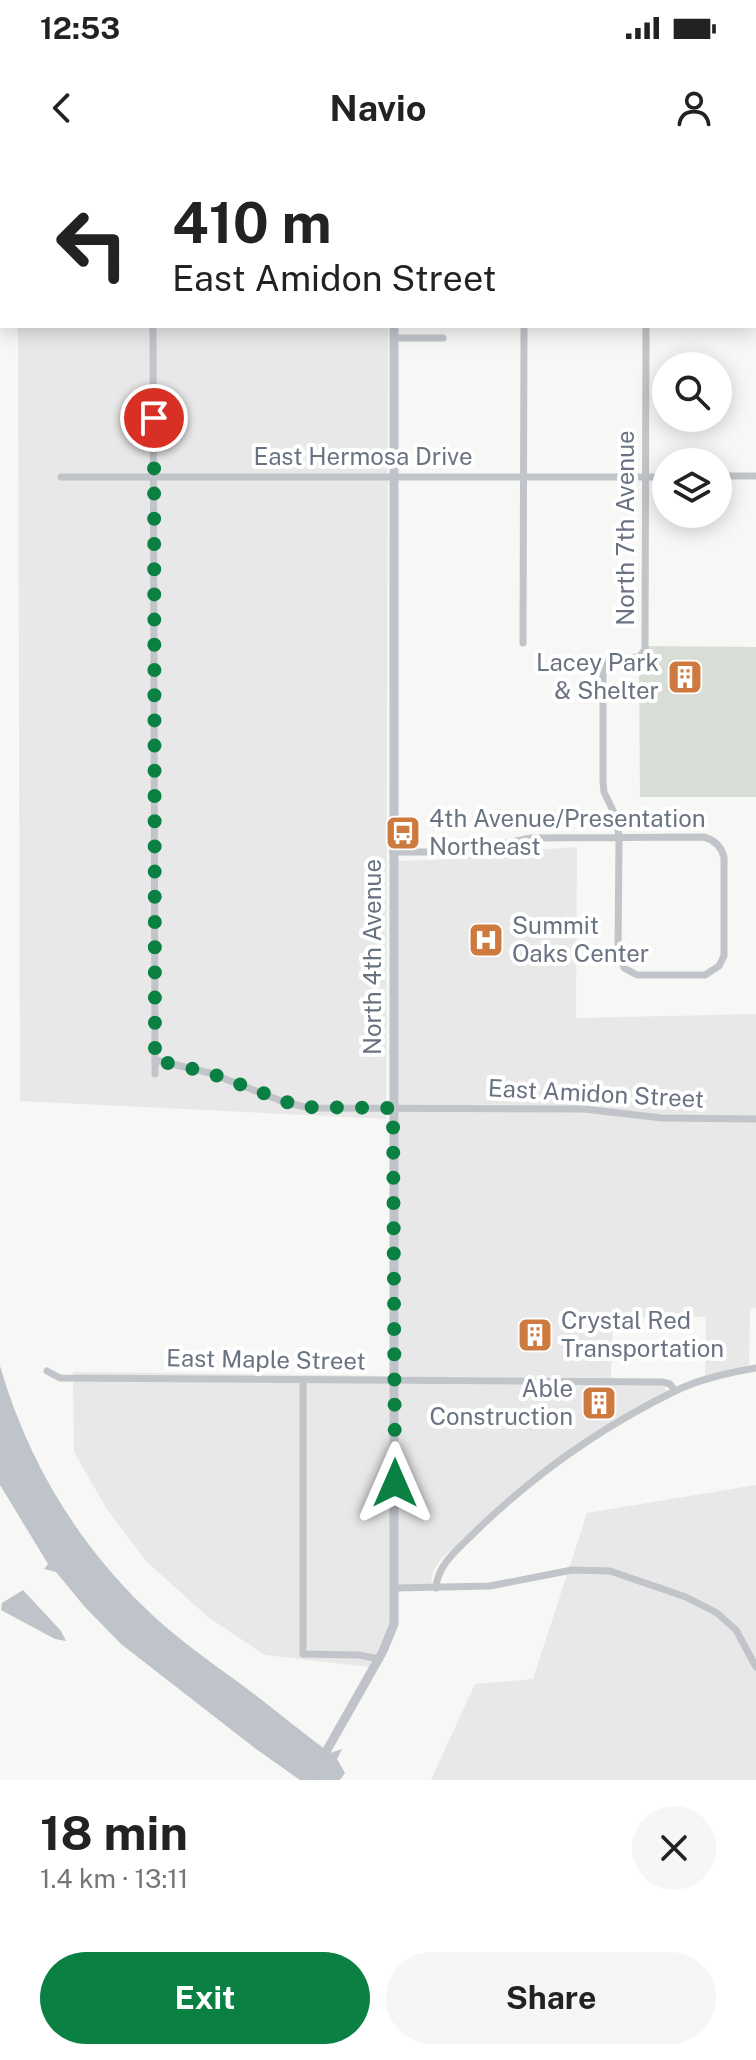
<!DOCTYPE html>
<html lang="en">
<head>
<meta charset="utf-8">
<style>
	body { margin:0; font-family:"Public Sans",sans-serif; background:#f6f6f6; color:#222; height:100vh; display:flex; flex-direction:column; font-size:30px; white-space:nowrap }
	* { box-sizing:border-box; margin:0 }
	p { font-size:26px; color:#767676 }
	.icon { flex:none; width:44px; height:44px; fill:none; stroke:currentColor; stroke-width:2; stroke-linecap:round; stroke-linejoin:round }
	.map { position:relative; height:1620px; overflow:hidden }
	.panel { display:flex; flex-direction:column; background:#fff; flex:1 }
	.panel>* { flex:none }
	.hud { position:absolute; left:0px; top:0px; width:756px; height:168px; box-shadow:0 4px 20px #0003; background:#fff; color:#222; overflow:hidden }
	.controls { position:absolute; left:652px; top:192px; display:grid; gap:16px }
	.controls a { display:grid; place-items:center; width:80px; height:80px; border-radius:50%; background:#fff; box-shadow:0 4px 20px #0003; font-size:40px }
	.pin { position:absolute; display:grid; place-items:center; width:68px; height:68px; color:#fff; margin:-34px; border:4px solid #fff; border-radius:50%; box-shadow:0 2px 8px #0007 }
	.me { position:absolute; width:88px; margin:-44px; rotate:0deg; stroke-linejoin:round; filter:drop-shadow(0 0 6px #0008) }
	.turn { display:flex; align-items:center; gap:28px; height:168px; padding:0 40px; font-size:36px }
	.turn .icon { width:104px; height:104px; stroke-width:2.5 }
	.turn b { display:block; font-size:56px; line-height:68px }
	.round { display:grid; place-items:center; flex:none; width:84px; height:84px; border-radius:42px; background:#f6f6f6 }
	.summary { display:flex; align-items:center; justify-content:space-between; height:136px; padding:0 40px }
	h1 { font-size:48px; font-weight:700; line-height:60px }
	.action { display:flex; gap:16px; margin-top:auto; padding:16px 40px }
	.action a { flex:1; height:92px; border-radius:48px; background:#0b8043; color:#fff; font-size:32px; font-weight:700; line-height:92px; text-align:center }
	.action a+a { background:#f6f6f6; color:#222 }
	.status { display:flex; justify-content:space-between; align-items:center; height:56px; padding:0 40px; background:#fff; direction:ltr }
	.status svg { height:22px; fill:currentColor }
	header { display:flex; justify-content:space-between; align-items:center; height:104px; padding:0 40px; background:#fff; font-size:36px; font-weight:700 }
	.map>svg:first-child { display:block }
	.built { fill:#e8e8e8 }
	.green { fill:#d8ded6 }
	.water { fill:#bec4ca }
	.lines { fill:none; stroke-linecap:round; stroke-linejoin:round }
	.minor { stroke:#c1c4c8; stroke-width:7 }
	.major { stroke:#c0c4ca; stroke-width:9 }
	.route { stroke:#0b8043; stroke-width:14; stroke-dasharray:0 25.2 }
	.labels { text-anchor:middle; stroke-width:8; stroke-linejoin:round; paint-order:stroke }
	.street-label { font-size:24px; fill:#6a7382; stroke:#fff }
	.poi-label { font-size:24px; fill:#6a7382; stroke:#fff; text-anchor:start }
</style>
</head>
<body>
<div class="status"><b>12:53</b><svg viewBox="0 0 49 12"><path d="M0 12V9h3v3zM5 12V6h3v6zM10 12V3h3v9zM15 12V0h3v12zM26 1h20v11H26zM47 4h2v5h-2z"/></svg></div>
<header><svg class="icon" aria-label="back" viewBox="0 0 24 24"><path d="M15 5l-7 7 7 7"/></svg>Navio<svg class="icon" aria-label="person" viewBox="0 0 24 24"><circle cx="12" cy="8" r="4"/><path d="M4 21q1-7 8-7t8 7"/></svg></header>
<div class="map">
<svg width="756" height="1620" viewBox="0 0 756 1620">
	<rect width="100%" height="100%" fill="#f7f7f5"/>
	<g class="built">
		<rect x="17" y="0" width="371" height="2"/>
		<path d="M18,166H388L386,959L20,941Z"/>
		<path d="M577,687L576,858L756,854V1148L750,1149L749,1206L705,1216L706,1157H613L611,1218L397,1217V701L459,699L488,693Z"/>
		<path d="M73,1212L390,1216V1467L369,1507L265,1495L208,1457L147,1402L108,1351L74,1292Z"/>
		<path d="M398,1224L662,1225L668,1232L595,1274L540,1311L504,1340L439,1401L433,1412L431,1424L398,1426Z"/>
		<path d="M756,1325V1620H431L475,1524L533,1519L587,1353Z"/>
	</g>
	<path class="green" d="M645,486L756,487V637H640L639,497Z"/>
	<g class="water">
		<path d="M0,1206C27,1298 73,1377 142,1445C171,1474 205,1498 238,1522C269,1545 299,1570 330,1593L342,1589L337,1599L345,1613L340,1620H300L256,1589L121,1484L84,1446L56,1412L44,1409L48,1404L0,1325Z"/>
		<path d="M23,1430L61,1471L66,1481L55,1479L1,1450L2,1443Z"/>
	</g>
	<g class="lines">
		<g class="minor">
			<path d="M153,0V2"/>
			<path d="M646,0V2"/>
			<path d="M524,2V0"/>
			<path d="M153,166L155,914"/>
			<path d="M394,178H443"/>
			<path d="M718,316H756"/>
			<path d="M61,317H666"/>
			<path d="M523,483L524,166"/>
			<path d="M393,692H461L531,678L704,677C715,680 721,686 724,697V796L719,806L705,815H637L624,808L618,791L619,678L617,659L604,632L603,622V506L609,499L639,497L645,490L646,166"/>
			<path d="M155,900L210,913L284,942L310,948L584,949L662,958L756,959"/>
			<path d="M47,1211L60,1218L662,1222L670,1224L675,1231"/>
			<path d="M303,1220V1494L359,1495L379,1499"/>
			<path d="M395,1428L490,1426L572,1410L610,1411L686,1437L717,1453L736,1470L756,1507"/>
			<path d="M436,1428C437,1405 458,1389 473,1374C531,1317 600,1268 673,1232C699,1219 728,1213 756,1208"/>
		</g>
		<g class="major">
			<path d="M394,0V2"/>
			<path d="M310,1620L383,1491L394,1464V166"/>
		</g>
	</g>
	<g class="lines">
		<path class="route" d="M154,258L155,900L210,913L300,947L393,948L395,1323"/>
	</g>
	<defs>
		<symbol id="building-square" viewBox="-11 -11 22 22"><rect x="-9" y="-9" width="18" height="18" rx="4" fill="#ce793e" stroke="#fff"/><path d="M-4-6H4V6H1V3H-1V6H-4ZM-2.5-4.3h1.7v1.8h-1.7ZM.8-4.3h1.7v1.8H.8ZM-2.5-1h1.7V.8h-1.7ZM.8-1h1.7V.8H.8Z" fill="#fff"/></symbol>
		<symbol id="bus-square" viewBox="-11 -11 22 22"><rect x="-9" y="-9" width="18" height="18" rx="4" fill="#ce793e" stroke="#fff"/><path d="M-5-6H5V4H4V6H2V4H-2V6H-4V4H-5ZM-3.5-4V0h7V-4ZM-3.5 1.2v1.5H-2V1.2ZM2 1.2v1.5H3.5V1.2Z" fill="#fff"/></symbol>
		<symbol id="hospital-square" viewBox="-11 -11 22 22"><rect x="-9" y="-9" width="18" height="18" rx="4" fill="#ce793e" stroke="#fff"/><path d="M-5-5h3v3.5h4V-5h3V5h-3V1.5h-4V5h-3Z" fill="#fff"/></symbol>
	</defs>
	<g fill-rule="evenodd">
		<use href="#building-square" x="665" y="497" width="40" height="40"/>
		<use href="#bus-square" x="383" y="653" width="40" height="40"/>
		<use href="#hospital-square" x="466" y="760" width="40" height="40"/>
		<use href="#building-square" x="515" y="1155" width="40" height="40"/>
		<use href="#building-square" x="579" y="1223" width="40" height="40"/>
	</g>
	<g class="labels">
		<g class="street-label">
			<text x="363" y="305">East Hermosa Drive</text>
			<text transform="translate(626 368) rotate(-90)" y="8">North 7th Avenue</text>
			<text transform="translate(373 797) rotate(-90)" y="8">North 4th Avenue</text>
			<text transform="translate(596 934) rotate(3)" y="8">East Amidon Street</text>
			<text transform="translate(266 1200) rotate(1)" y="8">East Maple Street</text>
		</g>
		<g class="poi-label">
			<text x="659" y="511" text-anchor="end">Lacey Park<tspan x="659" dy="28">&amp; Shelter</tspan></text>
			<text x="429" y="667">4th Avenue/Presentation<tspan x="429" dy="28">Northeast</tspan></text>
			<text x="512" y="774">Summit<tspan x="512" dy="28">Oaks Center</tspan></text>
			<text x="561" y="1169">Crystal Red<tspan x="561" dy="28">Transportation</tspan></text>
			<text x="573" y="1237" text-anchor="end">Able<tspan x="573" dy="28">Construction</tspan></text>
		</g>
	</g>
</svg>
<div class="controls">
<a><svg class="icon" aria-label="search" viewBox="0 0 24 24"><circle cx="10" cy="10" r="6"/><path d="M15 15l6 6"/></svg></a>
<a><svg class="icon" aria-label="layers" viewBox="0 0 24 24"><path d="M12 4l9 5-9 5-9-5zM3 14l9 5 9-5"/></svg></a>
</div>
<div class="pin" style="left:154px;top:258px;background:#d93025"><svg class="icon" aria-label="arrive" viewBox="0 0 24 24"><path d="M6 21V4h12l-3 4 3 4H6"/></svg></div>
<svg class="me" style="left:395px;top:1323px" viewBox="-20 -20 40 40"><path d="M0-17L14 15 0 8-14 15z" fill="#0b8043" stroke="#fff" stroke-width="4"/></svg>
<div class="hud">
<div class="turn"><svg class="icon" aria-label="left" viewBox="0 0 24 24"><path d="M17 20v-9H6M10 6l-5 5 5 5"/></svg><div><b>410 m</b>East Amidon Street</div></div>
</div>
</div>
<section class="panel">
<div class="summary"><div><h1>18 min</h1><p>1.4 km · 13:11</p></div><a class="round"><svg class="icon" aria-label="close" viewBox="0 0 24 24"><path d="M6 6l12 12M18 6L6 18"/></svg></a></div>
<div class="action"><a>Exit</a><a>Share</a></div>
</section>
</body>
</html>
